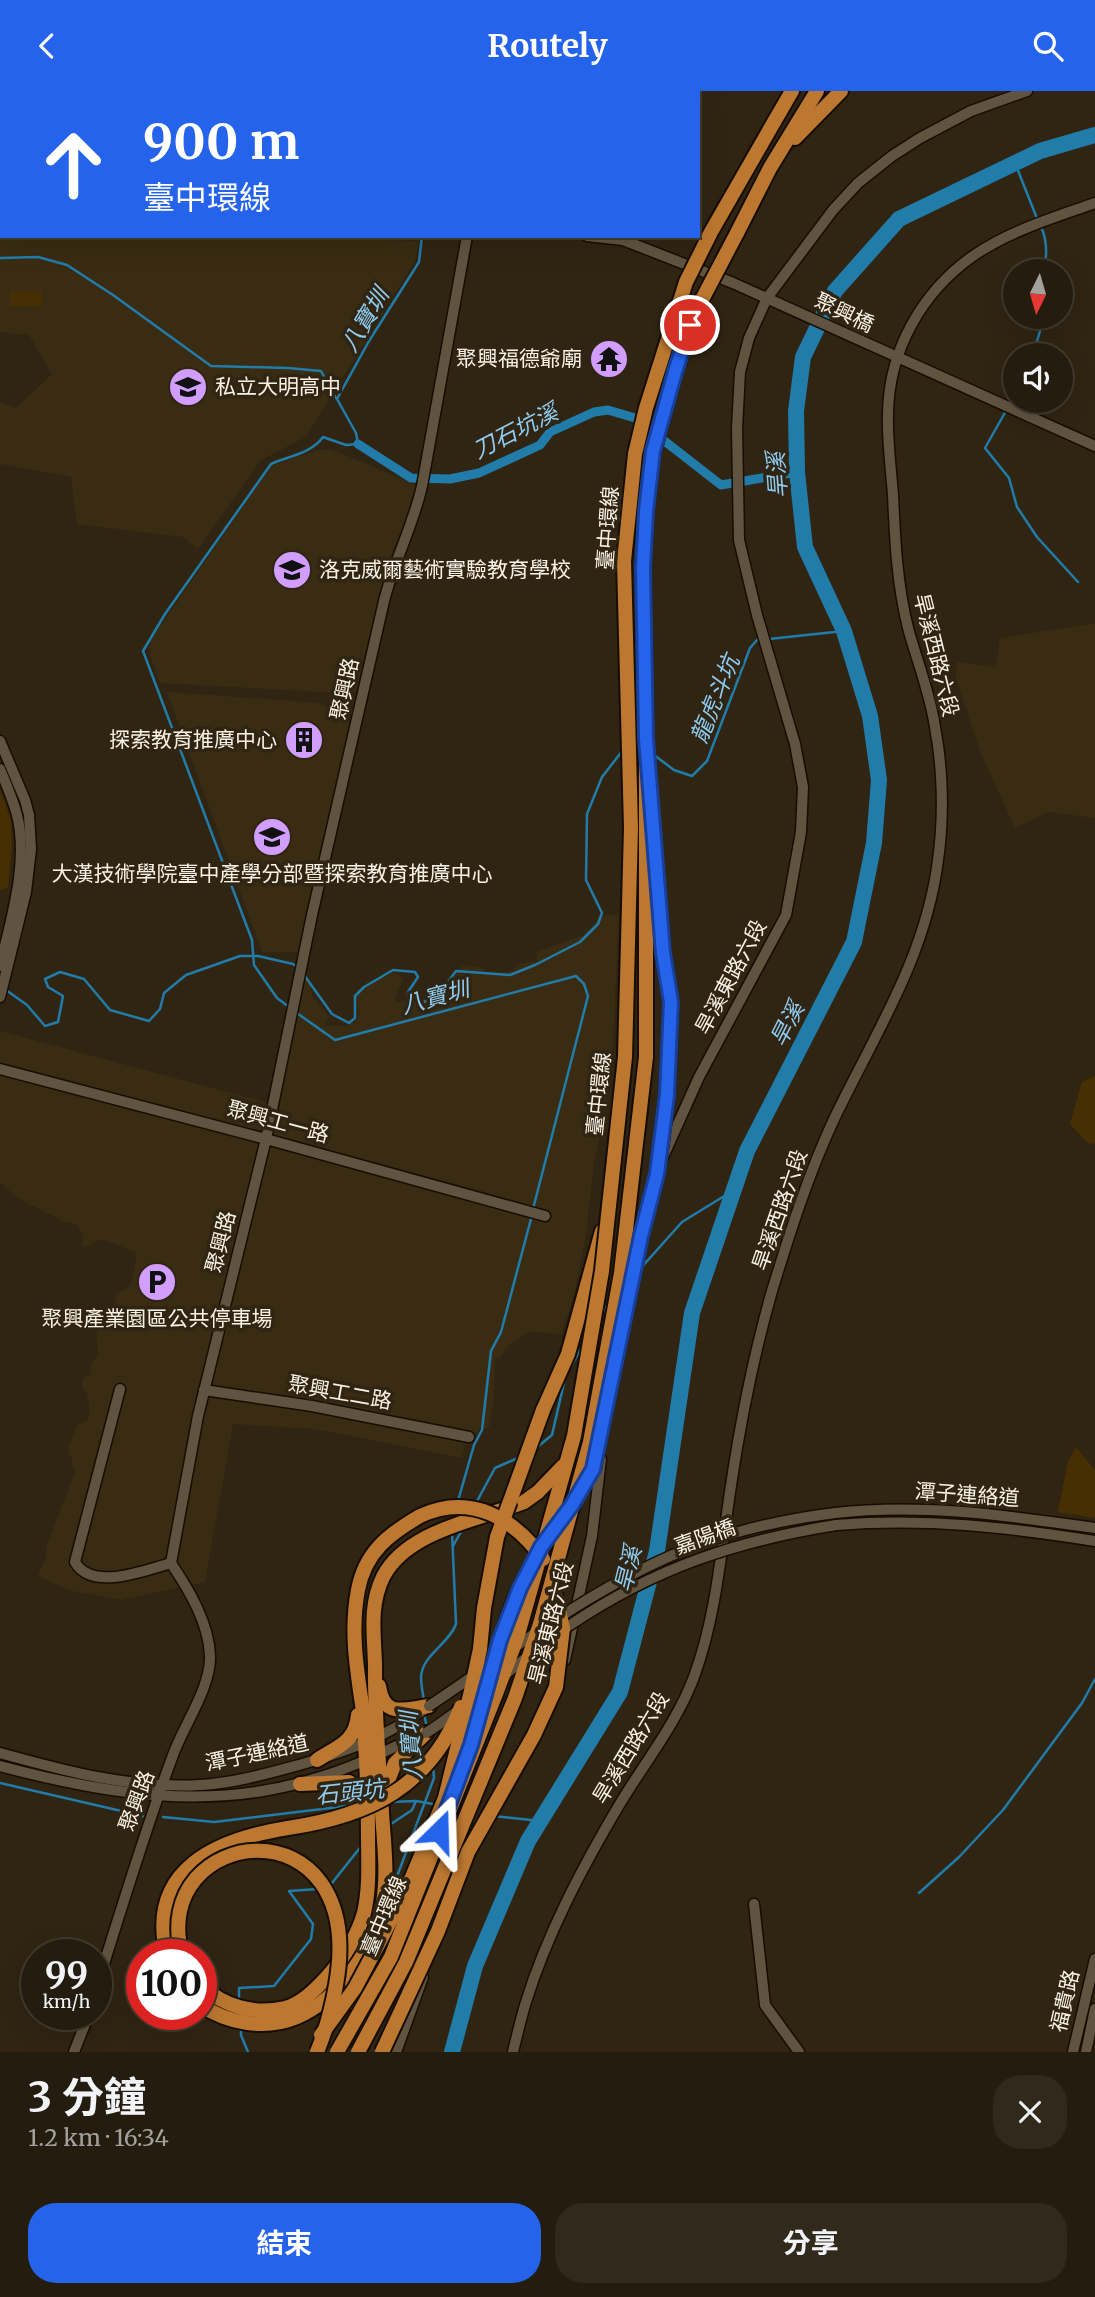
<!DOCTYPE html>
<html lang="zh-TW">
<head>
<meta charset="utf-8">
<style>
	body { margin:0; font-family:Merriweather,"Noto Sans TC",serif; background:#30291c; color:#f1f3f6; height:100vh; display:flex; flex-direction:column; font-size:26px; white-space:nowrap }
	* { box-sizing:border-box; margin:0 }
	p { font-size:23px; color:#a3a19e }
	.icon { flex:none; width:38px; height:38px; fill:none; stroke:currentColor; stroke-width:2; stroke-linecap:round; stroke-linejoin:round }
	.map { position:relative; height:1961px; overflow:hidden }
	.panel { display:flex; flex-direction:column; background:#241c0e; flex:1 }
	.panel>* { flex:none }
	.top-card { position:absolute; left:0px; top:0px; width:700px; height:147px; box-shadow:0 7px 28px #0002,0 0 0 2px #413a2e; background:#2563eb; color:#fff; overflow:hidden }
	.needle { width:46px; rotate:185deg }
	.tools { position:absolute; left:1003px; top:168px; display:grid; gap:14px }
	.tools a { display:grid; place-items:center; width:70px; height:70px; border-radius:50%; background:#241c0e; box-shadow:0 7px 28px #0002,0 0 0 2px #413a2e; font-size:35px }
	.speed { position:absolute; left:21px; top:1848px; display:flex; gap:14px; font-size:35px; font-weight:700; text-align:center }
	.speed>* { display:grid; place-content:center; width:91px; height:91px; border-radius:50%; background:#241c0e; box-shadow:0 7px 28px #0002,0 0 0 2px #413a2e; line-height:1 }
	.speed small { font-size:18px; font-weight:400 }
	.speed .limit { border:10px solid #d22; background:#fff; color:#111 }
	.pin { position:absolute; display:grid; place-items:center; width:60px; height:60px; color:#fff; margin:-30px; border:4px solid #fff; border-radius:50%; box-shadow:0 2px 7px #0007 }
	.me { position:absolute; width:77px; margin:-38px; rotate:22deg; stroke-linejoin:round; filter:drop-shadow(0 0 5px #0008) }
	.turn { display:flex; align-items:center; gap:24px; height:147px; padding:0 28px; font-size:32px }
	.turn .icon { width:91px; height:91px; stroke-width:2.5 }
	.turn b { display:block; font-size:49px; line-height:60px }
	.round { display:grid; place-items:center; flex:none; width:74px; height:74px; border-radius:28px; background:#30291c }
	.summary { display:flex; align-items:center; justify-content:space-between; height:119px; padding:0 28px }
	h1 { font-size:42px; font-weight:700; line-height:52px }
	.cta { display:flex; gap:14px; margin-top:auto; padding:14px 28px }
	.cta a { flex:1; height:80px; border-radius:28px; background:#2563eb; color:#fff; font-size:28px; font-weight:700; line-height:80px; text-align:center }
	.cta a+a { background:#30291c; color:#f1f3f6 }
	header { display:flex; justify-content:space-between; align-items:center; height:91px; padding:0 28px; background:#2563eb; color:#fff; font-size:32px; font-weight:700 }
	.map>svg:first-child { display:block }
	.built { fill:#3a2c13 }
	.green { fill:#463003 }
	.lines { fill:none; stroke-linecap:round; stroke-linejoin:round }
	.stream { stroke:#217caa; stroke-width:2.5 }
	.canal { stroke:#217caa; stroke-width:9 }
	.river { stroke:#217caa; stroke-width:16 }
	.minor-casing { stroke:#170d00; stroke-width:13 }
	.highway-casing { stroke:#170d00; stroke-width:18 }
	.minor { stroke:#605441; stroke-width:10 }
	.highway { stroke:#bc7830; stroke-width:14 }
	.minor-bridge-casing { stroke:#170d00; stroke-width:13; stroke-linecap:butt }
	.highway-bridge-casing { stroke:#170d00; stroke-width:18; stroke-linecap:butt }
	.minor-bridge { stroke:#605441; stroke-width:10 }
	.highway-bridge { stroke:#bc7830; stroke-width:14 }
	.route-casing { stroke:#184099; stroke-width:18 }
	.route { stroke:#2563eb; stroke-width:12 }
	.labels { text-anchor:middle; stroke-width:7; stroke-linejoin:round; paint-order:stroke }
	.street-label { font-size:21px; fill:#f7f0e4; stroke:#302513 }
	.poi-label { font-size:21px; fill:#f7f0e4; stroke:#302513; text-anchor:end }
	.water-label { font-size:23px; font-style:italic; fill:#8eccf2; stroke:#302513 }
</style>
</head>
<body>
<header><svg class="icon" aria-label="back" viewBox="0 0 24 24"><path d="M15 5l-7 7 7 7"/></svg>Routely<svg class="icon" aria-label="search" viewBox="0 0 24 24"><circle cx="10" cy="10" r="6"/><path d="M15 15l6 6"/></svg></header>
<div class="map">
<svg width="1095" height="1961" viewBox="0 0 1095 1961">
	<rect width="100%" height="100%" fill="#302513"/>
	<g class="built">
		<path d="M0,110L2,145H230L419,150L415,170L306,346L261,369L198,458L183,446L77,433L71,386L0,373V311L16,317L52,283L29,244L0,241Z"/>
		<path d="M331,358L416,394L406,430L388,471L357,599L351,603L342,602L160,592L149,561L151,549L271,375L317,359Z"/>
		<path d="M1095,532V727L1048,721L1015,737L980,661L956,587L957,571L996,576L1000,547Z"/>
		<path d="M167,601L321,612L350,630L299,861H262Z"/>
		<path d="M619,823L613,954L606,1016L594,1072L586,1143L574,1204L561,1243L529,1241L509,1254L499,1268L495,1267L494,1305L489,1336L479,1338L470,1352L465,1355L462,1367L315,1338L233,1333L205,1491L121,1509L68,1499L38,1485L46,1466V1457L75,1381L68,1356L77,1335L87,1329L90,1320L87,1302L82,1297L83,1287L91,1283L90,1274L98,1264L96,1228L102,1231L111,1228L117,1203L131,1194L137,1162L107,1150L98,1149L86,1156H83L82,1142L76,1133L65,1131L17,1107L0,1091V940L268,1012L272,1004L299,887L310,888L312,905L330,926L324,935H347L348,932H356L359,918L356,906L367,893L396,881L403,889L395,908L397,911L424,907L447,893L463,874L481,876L489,884L512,880L518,873L537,870V861L583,844L594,833L598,826Z"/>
	</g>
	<g class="green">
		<rect x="10" y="200" width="32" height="15"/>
		<path d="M0,698L11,729L12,752L8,796L0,799Z"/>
		<path d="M1095,985V1052L1089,1053L1070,1033L1082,991Z"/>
		<path d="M1076,1356L1095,1379V1427L1058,1421L1068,1370Z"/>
	</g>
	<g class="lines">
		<g class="stream">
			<path d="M444,2L445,0"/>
			<path d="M1015,72L1038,130"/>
			<path d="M1041,136C1048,150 1047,165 1044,180"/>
			<path d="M0,167L38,166L67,174L113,204L211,275L288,277L321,280L336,307"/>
			<path d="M1033,264L1040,240L1039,226"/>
			<path d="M1010,312L1015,302"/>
			<path d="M1007,318L985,357L1009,387L1017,416L1037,446L1078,491"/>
			<path d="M769,548L844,540"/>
			<path d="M650,661L674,679L692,685L707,670L750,557L757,549L762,548"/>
			<path d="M304,884L332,923L349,932L355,927V905L364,896L393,879L415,881L418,886L408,901V912C433,915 442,898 456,880L510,884L535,874L580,851L598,833L602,822L586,789L587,723L602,686L623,659"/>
			<path d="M6,899L27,914L45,935L58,931L63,905L48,896L45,888L60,881L84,888L110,919L149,930L160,918L164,902L186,884L240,865H258L293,873L297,876"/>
			<path d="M289,916L277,907L254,874L252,849L143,560L165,523L271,373C289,365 312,362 323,346L346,354L358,353L356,342L337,308L369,250L419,171L422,145"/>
			<path d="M294,920L335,949L576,885L584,893L588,905L533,1118"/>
			<path d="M640,1178L682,1131L734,1099"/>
			<path d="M601,1223L609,1212"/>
			<path d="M535,1358L552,1344L566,1283L584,1253"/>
			<path d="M458,1410L474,1354L482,1339L491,1260L501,1241L532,1124"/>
			<path d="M476,1412L495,1377L520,1366"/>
			<path d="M453,1455L463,1437"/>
			<path d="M424,1610C423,1603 421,1594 421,1586C422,1564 449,1553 456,1533L452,1440"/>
			<path d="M424,1623L427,1637"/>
			<path d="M0,1692L143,1725"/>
			<path d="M389,1711L416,1710L438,1714"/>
			<path d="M493,1725L540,1730"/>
			<path d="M163,1726L214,1731L355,1714"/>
			<path d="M388,1735L412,1719L416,1710"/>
			<path d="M328,1797L363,1753"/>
			<path d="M919,1802L959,1766L1003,1719L1082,1612L1095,1588"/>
			<path d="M390,1804L434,1687L433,1675"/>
			<path d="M239,1910V1897L274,1895L311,1848L313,1833L289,1800L318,1798"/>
			<path d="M241,1934V1944L248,1961"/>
		</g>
		<path class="canal" d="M358,353L411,387L450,388L479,382L540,354L550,341L594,321L608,319L635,327L721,394L797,381"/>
		<path class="river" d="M452,1961L475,1875L528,1750L620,1601L657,1460L692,1222L747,1060L854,851L874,752L879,689L870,625L844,540L805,456L797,381L796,320L803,266L835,200L899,128L1040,60L1095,44"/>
		<defs>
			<g id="minor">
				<path d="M255,0L262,2"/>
				<path d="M121,2V0"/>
				<path d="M493,2V0"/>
				<path d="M0,30H2"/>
				<path d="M0,96L2,97"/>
				<path d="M587,145L623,149L733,192L1095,355"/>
				<path d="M0,650L25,709L29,724L31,758L26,801L0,906"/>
				<path d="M0,678C6,693 13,709 17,724C29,772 11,828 0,875"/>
				<path d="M0,978L266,1048L545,1125"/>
				<path d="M663,1066L699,986L786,824L801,741L803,696L795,653L757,524L739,449L737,337L740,281L749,247L767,207L833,119L858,92L892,65L920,47L971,20L1027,0"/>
				<path d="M120,1298L75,1471C92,1501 145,1479 171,1472"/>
				<path d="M204,1299L312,1315L469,1346"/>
				<path d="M835,1422C923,1412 1009,1425 1095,1437"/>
				<path d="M836,1434C928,1427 1004,1436 1095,1450"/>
				<path d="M565,1569L592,1445L601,1368"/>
				<path d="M0,1662C65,1680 131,1698 200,1694C234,1692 266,1683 299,1674C347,1660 384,1647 425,1618"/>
				<path d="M0,1675C105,1703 211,1721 317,1687C352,1677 383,1661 416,1646"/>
				<path d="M754,1813L765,1914L799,1961"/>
				<path d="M96,1902L98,1892C122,1816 145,1739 173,1664C184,1634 211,1596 210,1565C209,1532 189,1499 171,1472L198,1325L266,1048L312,824L384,510C394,470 413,435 422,395L467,145"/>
				<path d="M74,1961L89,1923"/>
				<path d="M396,1961L423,1886"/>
				<path d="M513,1961C517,1944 521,1927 526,1911C547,1843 582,1777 618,1716C644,1672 678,1631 695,1583C716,1524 721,1462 730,1401C740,1333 753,1266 772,1200C790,1141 809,1081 835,1026C876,941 926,865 938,769C944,727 943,678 935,636C930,602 917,570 908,537C897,493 895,449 893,404C891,377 887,349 888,322C889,259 922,201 973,165C1009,140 1053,127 1095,112"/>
				<path d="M1073,1961L1095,1868"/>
				<path d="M1086,1961L1095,1918"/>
			</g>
			<g id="highway">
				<path d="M774,31L792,0"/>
				<path d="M795,47L841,0"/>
				<path d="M737,142L770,77L817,0"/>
				<path d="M646,648L643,477L646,420L653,361L675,281"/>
				<path d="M543,1319L568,1263L602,1140"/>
				<path d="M480,1558L484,1517L497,1446"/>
				<path d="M379,1595C384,1628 404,1618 429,1615"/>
				<path d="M476,1639C490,1592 499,1544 519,1499C539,1455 570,1420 593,1378"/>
				<path d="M317,1669C338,1655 355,1652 358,1624"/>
				<path d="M300,1693L349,1691L360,1701L364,1715"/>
				<path d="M384,1700L395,1672L426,1642"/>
				<path d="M167,1864C146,1777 219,1748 288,1737"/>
				<path d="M201,1894C224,1916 254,1924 285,1917C301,1913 315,1899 327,1886C343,1868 357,1846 364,1822C370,1796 368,1769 368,1743C368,1712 367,1683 365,1652C364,1642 365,1631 363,1620C357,1580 350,1540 358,1499C365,1461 389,1443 420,1425"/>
				<path d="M201,1914C228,1933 266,1939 297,1926C339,1908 375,1857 383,1812C388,1782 384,1753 382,1722C380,1677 375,1631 375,1585C376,1551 367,1519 383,1486C407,1439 479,1429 524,1411"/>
				<path d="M356,1914L395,1843"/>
			</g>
		</defs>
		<use href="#minor" class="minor-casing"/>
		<use href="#highway" class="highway-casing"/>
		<use href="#minor" class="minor"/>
		<use href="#highway" class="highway"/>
		<defs>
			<g id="minor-bridge">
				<path d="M429,1615C513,1559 599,1491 695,1455C740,1438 788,1428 835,1422"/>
				<path d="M426,1642C476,1610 521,1568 570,1534C655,1477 736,1450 836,1434"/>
			</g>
			<g id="highway-bridge">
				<path d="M675,281L696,220L737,142"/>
				<path d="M593,1378L641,1145L657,1083L667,1005L671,911L663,862L654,754"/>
				<path d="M524,1411L538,1401L563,1375"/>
				<path d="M420,1425C470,1402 513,1426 543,1468"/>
				<path d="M497,1446L543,1319"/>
				<path d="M288,1737C369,1725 430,1696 461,1616"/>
				<path d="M182,1864C147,1734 369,1706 336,1894C332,1917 326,1939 317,1961"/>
				<path d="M321,1944L355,1897L379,1852L407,1798L445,1707L471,1600L480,1558"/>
				<path d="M337,1961L391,1866L496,1603L517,1547L574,1345L602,1180L625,966L631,737L624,470L635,363L646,317L686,191L711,141L774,31"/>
				<path d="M358,1961L406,1871L515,1607L540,1533L590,1351L621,1182L646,966V648"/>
				<path d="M382,1961L438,1840L468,1761L534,1644L556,1596L563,1537L552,1490"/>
			</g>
		</defs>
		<use href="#minor-bridge" class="minor-bridge-casing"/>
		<use href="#highway-bridge" class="highway-bridge-casing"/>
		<use href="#minor-bridge" class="minor-bridge"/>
		<use href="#highway-bridge" class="highway-bridge"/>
	</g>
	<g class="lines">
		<defs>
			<path id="route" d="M439,1740L471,1654L500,1549L520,1497L541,1456L572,1414L593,1378L641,1145L657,1083L667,1004L671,911L663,862L646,648L643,477L646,420L653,360L675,281L690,234"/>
		</defs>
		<use href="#route" class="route-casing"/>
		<use href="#route" class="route"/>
	</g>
	<defs>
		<symbol id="temple-disc" viewBox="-11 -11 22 22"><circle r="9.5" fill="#d19dfe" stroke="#302513"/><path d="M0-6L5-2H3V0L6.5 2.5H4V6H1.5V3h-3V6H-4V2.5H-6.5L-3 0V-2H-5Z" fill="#111"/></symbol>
		<symbol id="school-disc" viewBox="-11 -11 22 22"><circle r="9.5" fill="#d19dfe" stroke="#302513"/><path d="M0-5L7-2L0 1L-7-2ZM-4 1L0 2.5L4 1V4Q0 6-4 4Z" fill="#111"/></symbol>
		<symbol id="university-disc" viewBox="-11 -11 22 22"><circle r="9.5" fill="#d19dfe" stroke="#302513"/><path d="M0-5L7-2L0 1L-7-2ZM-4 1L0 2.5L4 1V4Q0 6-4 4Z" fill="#111"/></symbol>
		<symbol id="building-disc" viewBox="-11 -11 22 22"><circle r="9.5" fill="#d19dfe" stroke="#302513"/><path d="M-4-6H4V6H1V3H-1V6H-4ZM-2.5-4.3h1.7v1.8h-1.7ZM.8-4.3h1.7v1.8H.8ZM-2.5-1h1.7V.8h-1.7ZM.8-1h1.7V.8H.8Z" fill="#111"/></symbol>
		<symbol id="parking-disc" viewBox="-11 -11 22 22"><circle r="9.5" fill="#d19dfe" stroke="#302513"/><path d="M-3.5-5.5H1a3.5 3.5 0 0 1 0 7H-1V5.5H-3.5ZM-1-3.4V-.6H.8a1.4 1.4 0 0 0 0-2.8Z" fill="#111"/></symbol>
	</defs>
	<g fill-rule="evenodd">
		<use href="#temple-disc" x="587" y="246" width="44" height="44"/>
		<use href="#school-disc" x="166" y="274" width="44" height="44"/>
		<use href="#university-disc" x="270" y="457" width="44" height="44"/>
		<use href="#building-disc" x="282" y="627" width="44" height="44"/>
		<use href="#university-disc" x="250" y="724" width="44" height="44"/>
		<use href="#parking-disc" x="135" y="1169" width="44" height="44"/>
	</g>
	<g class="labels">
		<g class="street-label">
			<text transform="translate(844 222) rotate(25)" y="7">聚興橋</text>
			<text transform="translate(608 437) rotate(-86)" y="7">臺中環線</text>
			<text transform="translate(936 564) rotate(76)" y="7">旱溪西路六段</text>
			<text transform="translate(345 598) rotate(-78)" y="7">聚興路</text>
			<text transform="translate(731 886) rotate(-62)" y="7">旱溪東路六段</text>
			<text transform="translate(599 1003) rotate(-84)" y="7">臺中環線</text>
			<text transform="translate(278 1031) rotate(15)" y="7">聚興工一路</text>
			<text transform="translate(780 1119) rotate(-71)" y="7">旱溪西路六段</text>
			<text transform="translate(221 1151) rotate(-76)" y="7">聚興路</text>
			<text transform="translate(340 1302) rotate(10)" y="7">聚興工二路</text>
			<text transform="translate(967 1404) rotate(4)" y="7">潭子連絡道</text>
			<text transform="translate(705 1446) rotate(-20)" y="7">嘉陽橋</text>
			<text transform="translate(551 1532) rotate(-76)" y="7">旱溪東路六段</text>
			<text transform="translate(631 1657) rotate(-59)" y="7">旱溪西路六段</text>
			<text transform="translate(257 1662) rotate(-12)" y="7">潭子連絡道</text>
			<text transform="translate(137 1710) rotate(-70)" y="7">聚興路</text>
			<text transform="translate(384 1825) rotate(-67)" y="7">臺中環線</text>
			<text transform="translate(1065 1910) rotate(-77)" y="7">福貴路</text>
		</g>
		<g class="poi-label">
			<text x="582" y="275">聚興福德爺廟</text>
			<text x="215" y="303" text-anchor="start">私立大明高中</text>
			<text x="319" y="486" text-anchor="start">洛克威爾藝術實驗教育學校</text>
			<text x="277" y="656">探索教育推廣中心</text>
			<text x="272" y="790" text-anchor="middle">大漢技術學院臺中產學分部暨探索教育推廣中心</text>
			<text x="157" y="1235" text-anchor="middle">聚興產業園區公共停車場</text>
		</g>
		<g class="water-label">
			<text transform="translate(365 229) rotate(-59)" y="8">八寶圳</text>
			<text transform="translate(515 340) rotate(-27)" y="8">刀石坑溪</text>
			<text transform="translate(777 384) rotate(-94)" y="8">旱溪</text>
			<text transform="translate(715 608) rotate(-68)" y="8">龍虎斗坑</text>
			<text transform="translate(435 906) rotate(-15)" y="8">八寶圳</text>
			<text transform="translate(787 933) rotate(-63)" y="8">旱溪</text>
			<text transform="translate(628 1478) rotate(-76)" y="8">旱溪</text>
			<text transform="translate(411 1655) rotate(-94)" y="8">八寶圳</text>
			<text transform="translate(350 1701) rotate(-6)" y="8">石頭坑</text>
		</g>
	</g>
</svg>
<div class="tools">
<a><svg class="needle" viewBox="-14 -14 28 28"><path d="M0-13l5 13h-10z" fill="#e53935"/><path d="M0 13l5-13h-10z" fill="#a3a19e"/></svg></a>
<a><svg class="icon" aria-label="sound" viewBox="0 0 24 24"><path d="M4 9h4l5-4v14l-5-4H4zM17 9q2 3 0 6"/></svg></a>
</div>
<div class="speed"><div>99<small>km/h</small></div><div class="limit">100</div></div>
<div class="pin" style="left:690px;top:234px;background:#d93025"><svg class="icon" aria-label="arrive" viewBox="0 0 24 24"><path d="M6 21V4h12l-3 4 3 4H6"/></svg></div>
<svg class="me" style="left:439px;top:1740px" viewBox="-20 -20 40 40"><path d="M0-17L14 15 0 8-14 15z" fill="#2563eb" stroke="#fff" stroke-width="4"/></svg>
<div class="top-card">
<div class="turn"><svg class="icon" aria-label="ahead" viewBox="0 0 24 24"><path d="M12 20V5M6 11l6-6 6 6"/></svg><div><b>900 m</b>臺中環線</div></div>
</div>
</div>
<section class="panel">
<div class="summary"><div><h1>3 分鐘</h1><p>1.2 km · 16:34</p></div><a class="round"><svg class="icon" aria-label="close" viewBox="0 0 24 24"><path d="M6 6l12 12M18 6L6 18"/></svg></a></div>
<div class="cta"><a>結束</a><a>分享</a></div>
</section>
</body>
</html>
